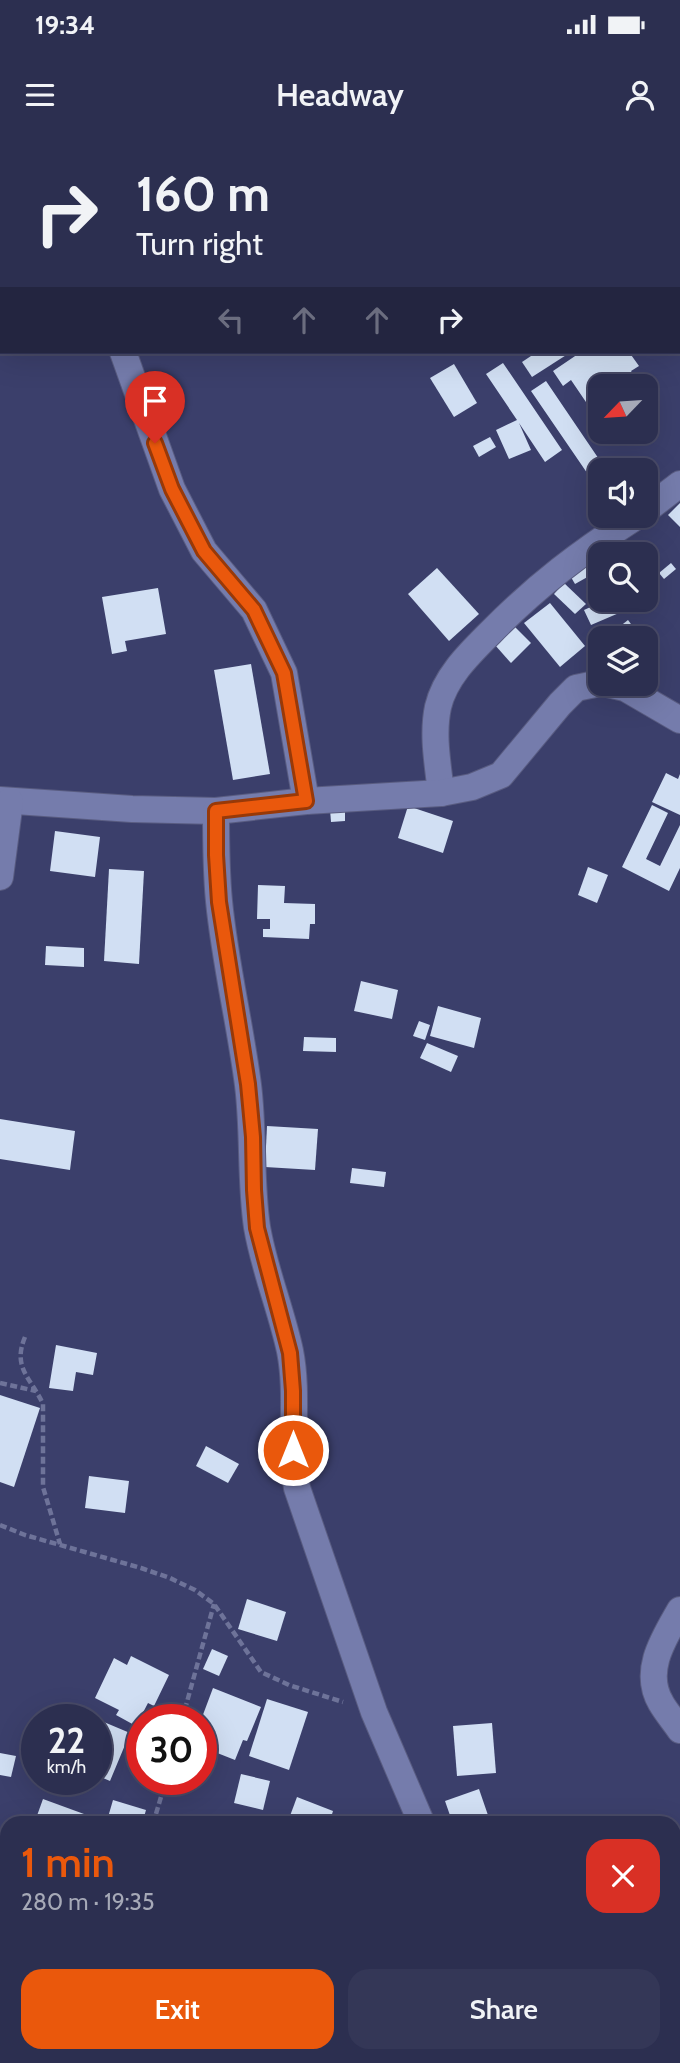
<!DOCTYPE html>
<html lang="en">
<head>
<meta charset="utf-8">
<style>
	body { margin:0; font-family:Cabin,sans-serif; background:#343757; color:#f1f3f6; height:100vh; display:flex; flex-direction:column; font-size:26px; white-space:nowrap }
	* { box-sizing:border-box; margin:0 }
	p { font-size:23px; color:#a6a9b7 }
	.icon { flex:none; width:38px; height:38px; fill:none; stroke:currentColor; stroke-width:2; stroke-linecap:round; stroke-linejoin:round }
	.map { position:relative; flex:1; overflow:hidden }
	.side { position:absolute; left:0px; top:1676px; width:681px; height:247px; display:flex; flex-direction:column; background:#2c2f50; border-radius:21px 21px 0 0; box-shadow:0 7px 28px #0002,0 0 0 2px #484a67 }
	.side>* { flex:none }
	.hud { position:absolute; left:0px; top:0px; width:681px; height:214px; box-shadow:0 7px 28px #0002,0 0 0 2px #484a67; background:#2c2f50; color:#f1f3f6; overflow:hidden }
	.needle { width:46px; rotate:245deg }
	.buttons { position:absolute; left:588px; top:234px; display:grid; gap:14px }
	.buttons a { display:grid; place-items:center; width:70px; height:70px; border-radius:14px; background:#2c2f50; box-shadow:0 7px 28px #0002,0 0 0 2px #484a67; font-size:35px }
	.speed { position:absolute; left:21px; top:1564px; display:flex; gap:14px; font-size:35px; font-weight:700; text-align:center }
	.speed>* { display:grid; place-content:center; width:91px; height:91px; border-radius:50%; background:#2c2f50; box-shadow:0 7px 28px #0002,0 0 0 2px #484a67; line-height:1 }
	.speed small { font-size:18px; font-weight:400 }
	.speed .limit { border:10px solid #d22; background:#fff; color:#111 }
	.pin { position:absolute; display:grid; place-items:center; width:60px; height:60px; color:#fff; margin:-72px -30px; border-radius:50% 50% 50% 0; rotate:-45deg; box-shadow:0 0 7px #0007 }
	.pin .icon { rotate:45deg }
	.me { position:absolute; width:77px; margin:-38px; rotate:0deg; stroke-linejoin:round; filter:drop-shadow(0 0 5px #0008) }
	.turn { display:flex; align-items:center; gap:24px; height:147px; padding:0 21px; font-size:32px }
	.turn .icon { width:91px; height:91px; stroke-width:2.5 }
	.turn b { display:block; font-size:49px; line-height:60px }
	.lanes { display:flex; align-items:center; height:66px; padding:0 21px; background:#0003; justify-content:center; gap:35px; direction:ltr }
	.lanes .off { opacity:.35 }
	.round { display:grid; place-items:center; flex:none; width:74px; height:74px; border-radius:21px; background:#343757 }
	.head { display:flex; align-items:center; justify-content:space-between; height:119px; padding:0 21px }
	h1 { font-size:42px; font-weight:600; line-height:52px; color:#ea580c }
	.primary-button { display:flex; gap:14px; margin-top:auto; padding:14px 21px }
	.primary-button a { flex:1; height:80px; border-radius:21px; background:#ea580c; color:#fff; font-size:28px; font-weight:600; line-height:80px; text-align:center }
	.primary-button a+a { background:#343757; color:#f1f3f6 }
	.status { display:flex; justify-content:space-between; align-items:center; height:49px; padding:0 35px; background:#2c2f50; direction:ltr }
	.status svg { height:19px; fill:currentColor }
	header { display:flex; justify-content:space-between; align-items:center; height:91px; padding:0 21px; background:#2c2f50; font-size:32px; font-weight:600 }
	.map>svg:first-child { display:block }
	.building { fill:#d1dff3 }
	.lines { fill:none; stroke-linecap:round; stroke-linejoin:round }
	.street-casing { stroke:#595c81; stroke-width:28 }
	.path { stroke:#6e7399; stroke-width:4.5; stroke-dasharray:7 3.5; stroke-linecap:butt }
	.street { stroke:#757cac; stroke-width:26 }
	.route-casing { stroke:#983908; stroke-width:18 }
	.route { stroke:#ea580c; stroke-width:12 }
</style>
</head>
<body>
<div class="status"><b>19:34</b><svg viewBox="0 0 49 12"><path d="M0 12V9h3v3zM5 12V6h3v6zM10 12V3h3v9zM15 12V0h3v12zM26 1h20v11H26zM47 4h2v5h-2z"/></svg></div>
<header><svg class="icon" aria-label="menu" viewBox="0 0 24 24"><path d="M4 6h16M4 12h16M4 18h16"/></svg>Headway<svg class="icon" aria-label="person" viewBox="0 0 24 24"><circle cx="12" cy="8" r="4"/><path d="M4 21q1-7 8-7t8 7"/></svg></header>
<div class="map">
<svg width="680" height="1923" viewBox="0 0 680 1923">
	<rect width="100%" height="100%" fill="#3b3f6b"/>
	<g class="building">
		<path d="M537,212H571L532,237L522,222Z"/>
		<path d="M581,212H629L639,226L631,231L635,238L622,247H600V256L588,265L571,240L563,246L553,231Z"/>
		<path d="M503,223L562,310L545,322L519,283L531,310L509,319L496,290L517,280L486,234Z"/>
		<path d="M454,224L477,263L454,277L430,238Z"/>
		<path d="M546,241L607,331H600V343L596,346L531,251Z"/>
		<path d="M490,297L496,307L479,317L473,306Z"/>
		<path d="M680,363V387L668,375Z"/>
		<path d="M594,419L600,430L575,444L568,432Z"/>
		<path d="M671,423L676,429L664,439L659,433Z"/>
		<path d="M437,428L479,474L449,501L408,454Z"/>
		<path d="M564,443L586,464L575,474L554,454Z"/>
		<path d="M158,448L166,494L125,501L127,511L112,514L102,457Z"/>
		<path d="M606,460H613L619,473L591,485L584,470Z"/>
		<path d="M550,463L585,506L560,527L524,483Z"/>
		<path d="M628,480L642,499H604Z"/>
		<path d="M514,486L531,503L511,523L495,505Z"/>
		<path d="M646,503L656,516L648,523L658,536L644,547L641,544H646Z"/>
		<path d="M251,524L270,634L233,640L214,530Z"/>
		<path d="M666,633L678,639L680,634V675L652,662Z"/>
		<path d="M652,665L668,673L646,719L660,726L680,685V728L669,751L622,727Z"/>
		<path d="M408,666L453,681L443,713L398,698Z"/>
		<path d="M345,668V681L331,682L330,669Z"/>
		<path d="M55,691L100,697L95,737L50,731Z"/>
		<path d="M588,727L608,735L597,763L578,755Z"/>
		<path d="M109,729L144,731L139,824L104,821Z"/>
		<path d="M258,745L285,746L284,763L315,764V784H310L309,799L263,797V789H270V779H257Z"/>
		<path d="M46,806L84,808V827L45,825Z"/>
		<path d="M361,841L398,850L392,879L354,871Z"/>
		<path d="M438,866L481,878L474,908L430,896Z"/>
		<path d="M419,881L430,885L425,900L413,896Z"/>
		<path d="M304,897L336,898V912L303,911Z"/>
		<path d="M427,903L458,916L451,932L420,918Z"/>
		<path d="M0,979L75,991L70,1030L0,1019Z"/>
		<path d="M267,986L318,989L315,1030L265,1027Z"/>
		<path d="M352,1028L386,1032L384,1047L350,1043Z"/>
		<path d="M56,1205L97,1213L93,1235L76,1232L73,1251L49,1248Z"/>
		<path d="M0,1255L40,1268L14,1347L0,1342Z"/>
		<path d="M206,1306L239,1324L228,1343L196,1326Z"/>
		<path d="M89,1336L129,1341L125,1373L85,1368Z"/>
		<path d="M247,1459L286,1472L277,1501L238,1489Z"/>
		<path d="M212,1509L228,1516L219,1536L203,1529Z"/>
		<path d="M131,1516L169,1535L154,1566L148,1563L136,1586L116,1575L119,1570L95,1558L114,1518L127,1525Z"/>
		<path d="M213,1548L261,1567L247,1601L243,1600L235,1620L202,1607L209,1590L201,1587V1580Z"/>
		<path d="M267,1559L308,1572L289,1630L249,1616Z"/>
		<path d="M92,1577L130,1593L110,1641L96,1635V1580H90Z"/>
		<path d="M492,1583L496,1633L457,1636L453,1586Z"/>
		<path d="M0,1613L16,1616L11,1637L0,1635Z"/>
		<path d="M241,1634L270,1641L263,1670L234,1663Z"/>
		<path d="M479,1649L491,1684H453L445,1661Z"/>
		<path d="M297,1657L333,1671L329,1684H287Z"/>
		<path d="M43,1659L84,1674L81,1684H34Z"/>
		<path d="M113,1660L146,1670L142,1684H106Z"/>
		<path d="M577,1916H616L618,1923H578Z"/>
	</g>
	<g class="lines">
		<defs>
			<g id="street">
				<path d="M444,0L446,2"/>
				<path d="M354,2L356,0"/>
				<path d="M679,29L680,28"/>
				<path d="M123,212L172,349L204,411L254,470L284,533L306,661"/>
				<path d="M646,370L680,344"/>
				<path d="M608,544L625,548L680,580"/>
				<path d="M441,653C438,625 432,595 438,567C445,537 469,514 490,493C537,445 581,412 637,376"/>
				<path d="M0,660L132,669L216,671L306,661L441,653L472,647L501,635L560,564L576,548L600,543"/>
				<path d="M216,671C216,701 216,731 219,761C225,823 240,883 248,945C254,992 250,1040 257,1087C264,1129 281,1169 290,1211C299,1256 289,1303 297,1348L374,1572L422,1684"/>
				<path d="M0,737L10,661"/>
				<path d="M680,1470C664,1498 642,1531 661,1563C666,1572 674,1581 680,1590"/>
				<path d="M537,1916L539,1923"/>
				<path d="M0,1922L2,1923"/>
			</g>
		</defs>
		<use href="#street" class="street-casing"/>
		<g class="path">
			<path d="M25,1197C12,1228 31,1238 43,1264V1347L60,1404"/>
			<path d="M0,1243L36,1251"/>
			<path d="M0,1385L25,1395L141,1428L170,1438L195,1450L214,1464L261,1532L289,1545L343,1562"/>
			<path d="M182,1580L214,1464"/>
			<path d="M153,1684L166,1640"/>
			<path d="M90,1923L92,1916"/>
		</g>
		<use href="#street" class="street"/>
	</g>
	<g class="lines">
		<defs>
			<path id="route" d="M155,303L172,349L204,411L254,470L284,533L306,661L216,671V715L219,762L248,944L253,997L254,1050L257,1088L290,1213L293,1251V1310"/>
		</defs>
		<use href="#route" class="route-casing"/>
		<use href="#route" class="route"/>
	</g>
</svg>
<div class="buttons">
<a><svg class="needle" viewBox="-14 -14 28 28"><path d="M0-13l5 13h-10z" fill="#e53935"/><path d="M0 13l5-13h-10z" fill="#a6a9b7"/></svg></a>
<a><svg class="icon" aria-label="sound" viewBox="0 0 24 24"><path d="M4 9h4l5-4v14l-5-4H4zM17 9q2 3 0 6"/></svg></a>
<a><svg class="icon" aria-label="search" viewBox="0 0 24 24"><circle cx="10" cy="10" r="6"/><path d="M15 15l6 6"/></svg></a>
<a><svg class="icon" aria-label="layers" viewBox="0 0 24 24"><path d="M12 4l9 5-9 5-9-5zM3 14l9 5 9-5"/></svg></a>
</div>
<div class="speed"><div>22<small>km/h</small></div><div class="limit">30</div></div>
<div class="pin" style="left:155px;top:303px;background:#d93025"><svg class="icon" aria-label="arrive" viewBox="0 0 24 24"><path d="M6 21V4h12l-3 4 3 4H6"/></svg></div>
<svg class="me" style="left:293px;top:1310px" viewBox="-20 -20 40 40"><circle r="17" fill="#ea580c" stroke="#fff" stroke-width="3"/><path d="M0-11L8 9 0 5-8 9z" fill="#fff"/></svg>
<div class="hud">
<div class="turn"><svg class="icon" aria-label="right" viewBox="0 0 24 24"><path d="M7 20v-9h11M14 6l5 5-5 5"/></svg><div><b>160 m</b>Turn right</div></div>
<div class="lanes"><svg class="icon off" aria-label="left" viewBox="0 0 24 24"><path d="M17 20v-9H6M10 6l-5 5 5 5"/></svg><svg class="icon off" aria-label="ahead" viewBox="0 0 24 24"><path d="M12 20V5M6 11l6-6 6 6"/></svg><svg class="icon off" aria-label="ahead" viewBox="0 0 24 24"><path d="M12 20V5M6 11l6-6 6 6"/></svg><svg class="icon" aria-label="right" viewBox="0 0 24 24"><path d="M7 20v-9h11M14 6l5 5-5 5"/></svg></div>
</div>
<section class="side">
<div class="head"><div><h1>1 min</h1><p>280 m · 19:35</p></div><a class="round" style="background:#d93025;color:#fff"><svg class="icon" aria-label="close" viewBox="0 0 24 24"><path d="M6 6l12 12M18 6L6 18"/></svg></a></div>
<div class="primary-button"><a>Exit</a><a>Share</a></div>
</section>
</div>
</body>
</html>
